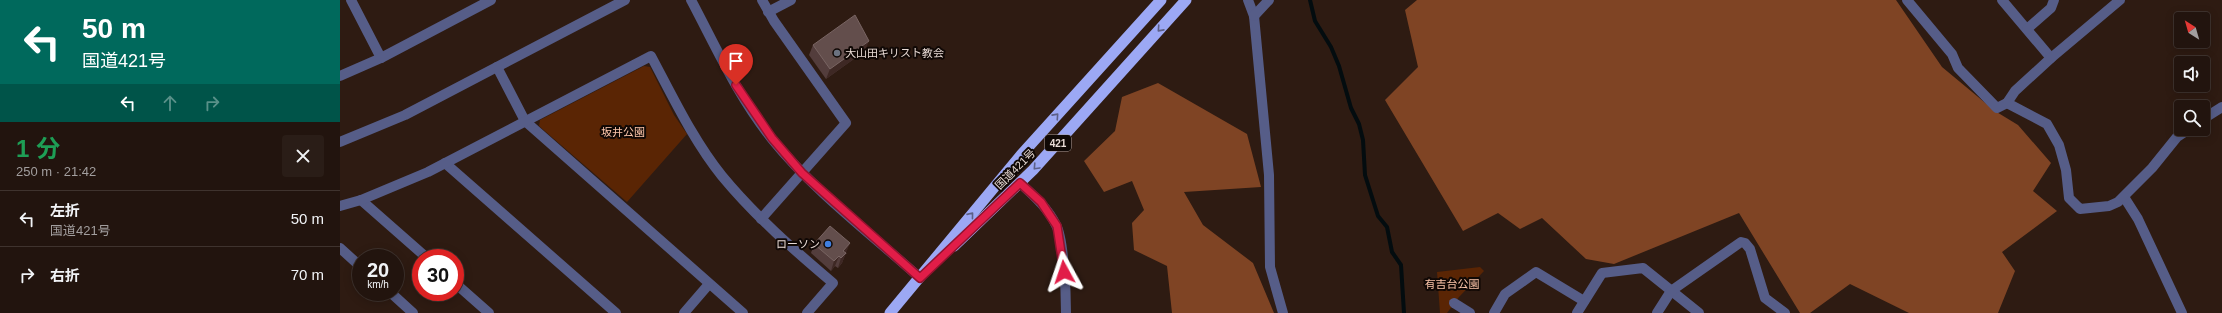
<!DOCTYPE html>
<html lang="ja">
<head>
<meta charset="utf-8">
<style>
	body { margin:0; font-family:Arial,"Noto Sans JP",sans-serif; background:#2a1d17; color:#f1f3f6; height:100vh; display:flex; flex-direction:column; font-size:15px; white-space:nowrap }
	* { box-sizing:border-box; margin:0 }
	p { font-size:13px; color:#a29e9e }
	.icon { flex:none; width:22px; height:22px; fill:none; stroke:currentColor; stroke-width:2; stroke-linecap:round; stroke-linejoin:round }
	.map { position:relative; flex:1; overflow:hidden }
	.sheet { display:flex; flex-direction:column; background:#22140e; width:340px }
	.sheet>* { flex:none }
	.top-card { background:#00695c; color:#fff; overflow:hidden }
	.needle { width:26px; rotate:323deg }
	.buttons { position:absolute; left:1834px; top:12px; display:grid; gap:8px }
	.buttons a { display:grid; place-items:center; width:36px; height:36px; border-radius:4px; background:#22140e; box-shadow:0 2px 10px #0003,0 0 0 1px #3f332e; font-size:20px }
	.speed { position:absolute; left:12px; top:249px; display:flex; gap:8px; font-size:20px; font-weight:700; text-align:center }
	.speed>* { display:grid; place-content:center; width:52px; height:52px; border-radius:50%; background:#22140e; box-shadow:0 2px 10px #0003,0 0 0 1px #3f332e; line-height:1 }
	.speed small { font-size:10px; font-weight:400 }
	.speed .limit { border:6px solid #d22; background:#fff; color:#111 }
	.pin { position:absolute; display:grid; place-items:center; width:34px; height:34px; color:#fff; margin:-41px -17px; border-radius:50% 50% 50% 0; rotate:-45deg; box-shadow:0 0 4px #0007 }
	.pin .icon { rotate:45deg }
	.me { position:absolute; width:44px; margin:-22px; rotate:355deg; stroke-linejoin:round; filter:drop-shadow(0 0 3px #0008) }
	.turn { display:flex; align-items:center; gap:14px; height:84px; padding:0 16px; font-size:18px }
	.turn .icon { width:52px; height:52px; stroke-width:2.5 }
	.turn b { display:block; font-size:28px; line-height:34px }
	.lanes { display:flex; align-items:center; height:38px; padding:0 16px; background:#0003; justify-content:center; gap:20px; direction:ltr }
	.lanes .off { opacity:.35 }
	.round { display:grid; place-items:center; flex:none; width:42px; height:42px; border-radius:4px; background:#2a1d17 }
	.overview { display:flex; align-items:center; justify-content:space-between; height:68px; padding:0 16px }
	h1 { font-size:24px; font-weight:700; line-height:30px; color:#1e9e55 }
	ul { padding:0; list-style:none }
	li { display:flex; align-items:center; gap:12px; height:56px; padding:0 16px; border-top:1px solid #3f332e }
	li div { flex:1 }
	li b { display:block; font-size:15px }
	li em { font-style:normal }
	main { display:flex; flex:1; min-height:0 }
	.map>svg:first-child { display:block }
	.green { fill:#5a2504 }
	.forest { fill:#7f4424 }
	.lines { fill:none; stroke-linecap:round; stroke-linejoin:round }
	.stream { stroke:#030c0f; stroke-width:4 }
	.minor { stroke:#565d88; stroke-width:10 }
	.tertiary { stroke:#565d88; stroke-width:10 }
	.trunk { stroke:#9ca8f4; stroke-width:11 }
	.wall { fill:#533d3c }
	.shaded-wall { fill:#3e2824 }
	.building { fill:#634e4c; stroke:#786462 }
	.oneway { stroke:#5d6088 }
	.route-casing { stroke:#92132f; stroke-width:10 }
	.route { stroke:#e11d48; stroke-width:7 }
	.worship-dot { fill:#6b7280; stroke:#100805; stroke-width:1.5 }
	.shop-dot { fill:#3f7fe0; stroke:#100805; stroke-width:1.5 }
	.labels { text-anchor:middle; stroke-width:4; stroke-linejoin:round; paint-order:stroke }
	.shield { fill:#100805; stroke:#a89c97; stroke-width:1 }
	.shield-label { font-size:10px; font-weight:bold; fill:#e9dbd5 }
	.poi-label { font-size:11px; fill:#e9dbd5; stroke:#100805; text-anchor:start }
	.park-label { font-size:11px; fill:#fdc6aa; stroke:#100805 }
	.street-label { font-size:11px; fill:#e9dbd5; stroke:#100805 }
</style>
</head>
<body>
<main>
<section class="sheet">
<div class="top-card">
<div class="turn"><svg class="icon" aria-label="left" viewBox="0 0 24 24"><path d="M17 20v-9H6M10 6l-5 5 5 5"/></svg><div><b>50 m</b>国道421号</div></div>
<div class="lanes"><svg class="icon" aria-label="left" viewBox="0 0 24 24"><path d="M17 20v-9H6M10 6l-5 5 5 5"/></svg><svg class="icon off" aria-label="ahead" viewBox="0 0 24 24"><path d="M12 20V5M6 11l6-6 6 6"/></svg><svg class="icon off" aria-label="right" viewBox="0 0 24 24"><path d="M7 20v-9h11M14 6l5 5-5 5"/></svg></div>
</div>
<div class="overview"><div><h1>1 分</h1><p>250 m · 21:42</p></div><a class="round"><svg class="icon" aria-label="close" viewBox="0 0 24 24"><path d="M6 6l12 12M18 6L6 18"/></svg></a></div>
<ul>
<li><svg class="icon" aria-label="left" viewBox="0 0 24 24"><path d="M17 20v-9H6M10 6l-5 5 5 5"/></svg><div><b>左折</b><p>国道421号</p></div><em>50 m</em></li>
<li><svg class="icon" aria-label="right" viewBox="0 0 24 24"><path d="M7 20v-9h11M14 6l5 5-5 5"/></svg><div><b>右折</b></div><em>70 m</em></li>
</ul>
</section>
<div class="map">
<svg width="1882" height="313" viewBox="0 0 1882 313">
	<rect width="100%" height="100%" fill="#2e1b12"/>
	<g class="green">
		<path d="M304,66L310,67L334,115L347,134L287,202L199,126L200,120Z"/>
		<path d="M1140,267L1144,271L1119,297L1107,313H1100L1097,272Z"/>
	</g>
	<g class="forest">
		<path d="M1077,0H1556L1602,67L1655,111L1678,125L1711,163L1693,191L1717,211L1662,252L1675,271L1658,313H1569L1510,284L1470,313H1460L1399,213L1274,264L1246,259L1202,218L1180,229L1158,213L1123,231L1045,100L1078,67L1065,10Z"/>
		<path d="M818,83L907,134L921,187L844,192L863,225L913,263L934,313H832L827,266L794,250L792,223L804,210L792,181L764,192L744,161L775,131L782,97Z"/>
	</g>
	<g class="lines">
		<path class="stream" d="M970,0L975,21L991,47L999,66L1011,108L1019,124L1023,140L1025,175L1038,216L1047,227L1052,252L1061,265L1064,313"/>
		<g class="minor">
			<path d="M11,0L41,58"/>
			<path d="M908,0L914,16L929,175L930,267L943,313"/>
			<path d="M1567,0L1612,54L1618,68L1657,108L1667,103"/>
			<path d="M1662,0L1711,58"/>
			<path d="M1780,0L1711,58L1675,91L1667,103L1707,124L1719,145L1726,170L1729,198L1740,209L1769,206L1778,202L1812,168L1837,137L1849,129"/>
			<path d="M428,12L451,0"/>
			<path d="M914,16L929,0"/>
			<path d="M1687,29L1711,8L1714,0"/>
			<path d="M157,67L185,121L403,313"/>
			<path d="M0,76L41,58L151,0"/>
			<path d="M1863,119L1882,107"/>
			<path d="M105,163L276,313"/>
			<path d="M680,183C694,196 708,208 716,225C724,239 726,295 726,313"/>
			<path d="M1784,197L1798,219L1842,313"/>
			<path d="M21,200L87,258"/>
			<path d="M0,206L21,200L88,172L311,56C333,97 353,140 382,176C415,216 454,250 493,283L467,313"/>
			<path d="M421,219L506,123L434,21L422,0"/>
			<path d="M0,248L21,267"/>
			<path d="M115,283L149,313"/>
			<path d="M50,292L73,313"/>
			<path d="M1114,303L1130,313"/>
			<path d="M344,313L369,284"/>
			<path d="M1154,313L1165,294L1196,272L1244,301"/>
			<path d="M1237,313L1262,273L1303,268L1359,313"/>
			<path d="M1317,313L1331,291L1401,242L1405,243L1410,249L1425,298L1445,313"/>
		</g>
		<g class="tertiary">
			<path d="M351,0C376,47 398,97 432,139C474,191 530,233 580,278"/>
			<path d="M0,142L65,115L285,0"/>
		</g>
		<g class="trunk">
			<path d="M614,246L693,170L846,0"/>
			<path d="M550,313L681,155L821,0"/>
		</g>
	</g>
	<g class="wall">
		<path d="M473,45L525,51L486,79L469,55Z"/>
		<path d="M474,244L507,253L505,255L502,263L498,268L495,266L491,271L471,253Z"/>
	</g>
	<g class="shaded-wall">
		<path d="M529,41L525,51L486,79L490,69Z"/>
		<path d="M510,243L502,263L498,268L503,251Z"/>
		<path d="M499,256L495,266L491,271L494,261Z"/>
	</g>
	<g class="building">
		<path d="M515,15L529,41L490,69L473,45Z"/>
		<path d="M490,226L510,243L503,251L506,253L501,258L499,256L494,261L474,244Z"/>
	</g>
	<defs><path id="oneway-chevron" d="M-2-3.5L2.5 0L-2 3.5" fill="none" stroke-width="1.6" stroke-linecap="round" stroke-linejoin="round"/></defs>
	<g class="oneway">
		<use href="#oneway-chevron" transform="translate(820 29) rotate(132)"/>
		<use href="#oneway-chevron" transform="translate(716 116) rotate(-48)"/>
		<use href="#oneway-chevron" transform="translate(696 167) rotate(133)"/>
		<use href="#oneway-chevron" transform="translate(631 215) rotate(-51)"/>
	</g>
	<g class="lines">
		<defs>
			<path id="route" d="M396,85L432,138L462,173L580,278L680,183L701,202L717,226L724,272"/>
		</defs>
		<use href="#route" class="route-casing"/>
		<use href="#route" class="route"/>
	</g>
	<circle class="worship-dot" cx="497" cy="53" r="4"/>
	<circle class="shop-dot" cx="488" cy="244" r="4"/>
	<g class="labels">
		<rect class="shield" x="705" y="135" width="26" height="16" rx="3"/>
		<g class="shield-label">
			<text x="718" y="147">421</text>
		</g>
		<g class="poi-label">
			<text x="505" y="57">大山田キリスト教会</text>
			<text x="480" y="248" text-anchor="end">ローソン</text>
		</g>
		<g class="park-label">
			<text x="283" y="136">坂井公園</text>
			<text x="1112" y="288">有吉台公園</text>
		</g>
		<g class="street-label">
			<text transform="translate(675 169) rotate(-45)" y="4">国道421号</text>
		</g>
	</g>
</svg>
<div class="buttons">
<a><svg class="needle" viewBox="-14 -14 28 28"><path d="M0-13l5 13h-10z" fill="#e53935"/><path d="M0 13l5-13h-10z" fill="#a29e9e"/></svg></a>
<a><svg class="icon" aria-label="sound" viewBox="0 0 24 24"><path d="M4 9h4l5-4v14l-5-4H4zM17 9q2 3 0 6"/></svg></a>
<a><svg class="icon" aria-label="search" viewBox="0 0 24 24"><circle cx="10" cy="10" r="6"/><path d="M15 15l6 6"/></svg></a>
</div>
<div class="speed"><div>20<small>km/h</small></div><div class="limit">30</div></div>
<div class="pin" style="left:396px;top:85px;background:#d93025"><svg class="icon" aria-label="arrive" viewBox="0 0 24 24"><path d="M6 21V4h12l-3 4 3 4H6"/></svg></div>
<svg class="me" style="left:724px;top:272px" viewBox="-20 -20 40 40"><path d="M0-17L14 15 0 8-14 15z" fill="#e11d48" stroke="#fff" stroke-width="4"/></svg>
</div>
</main>
</body>
</html>
